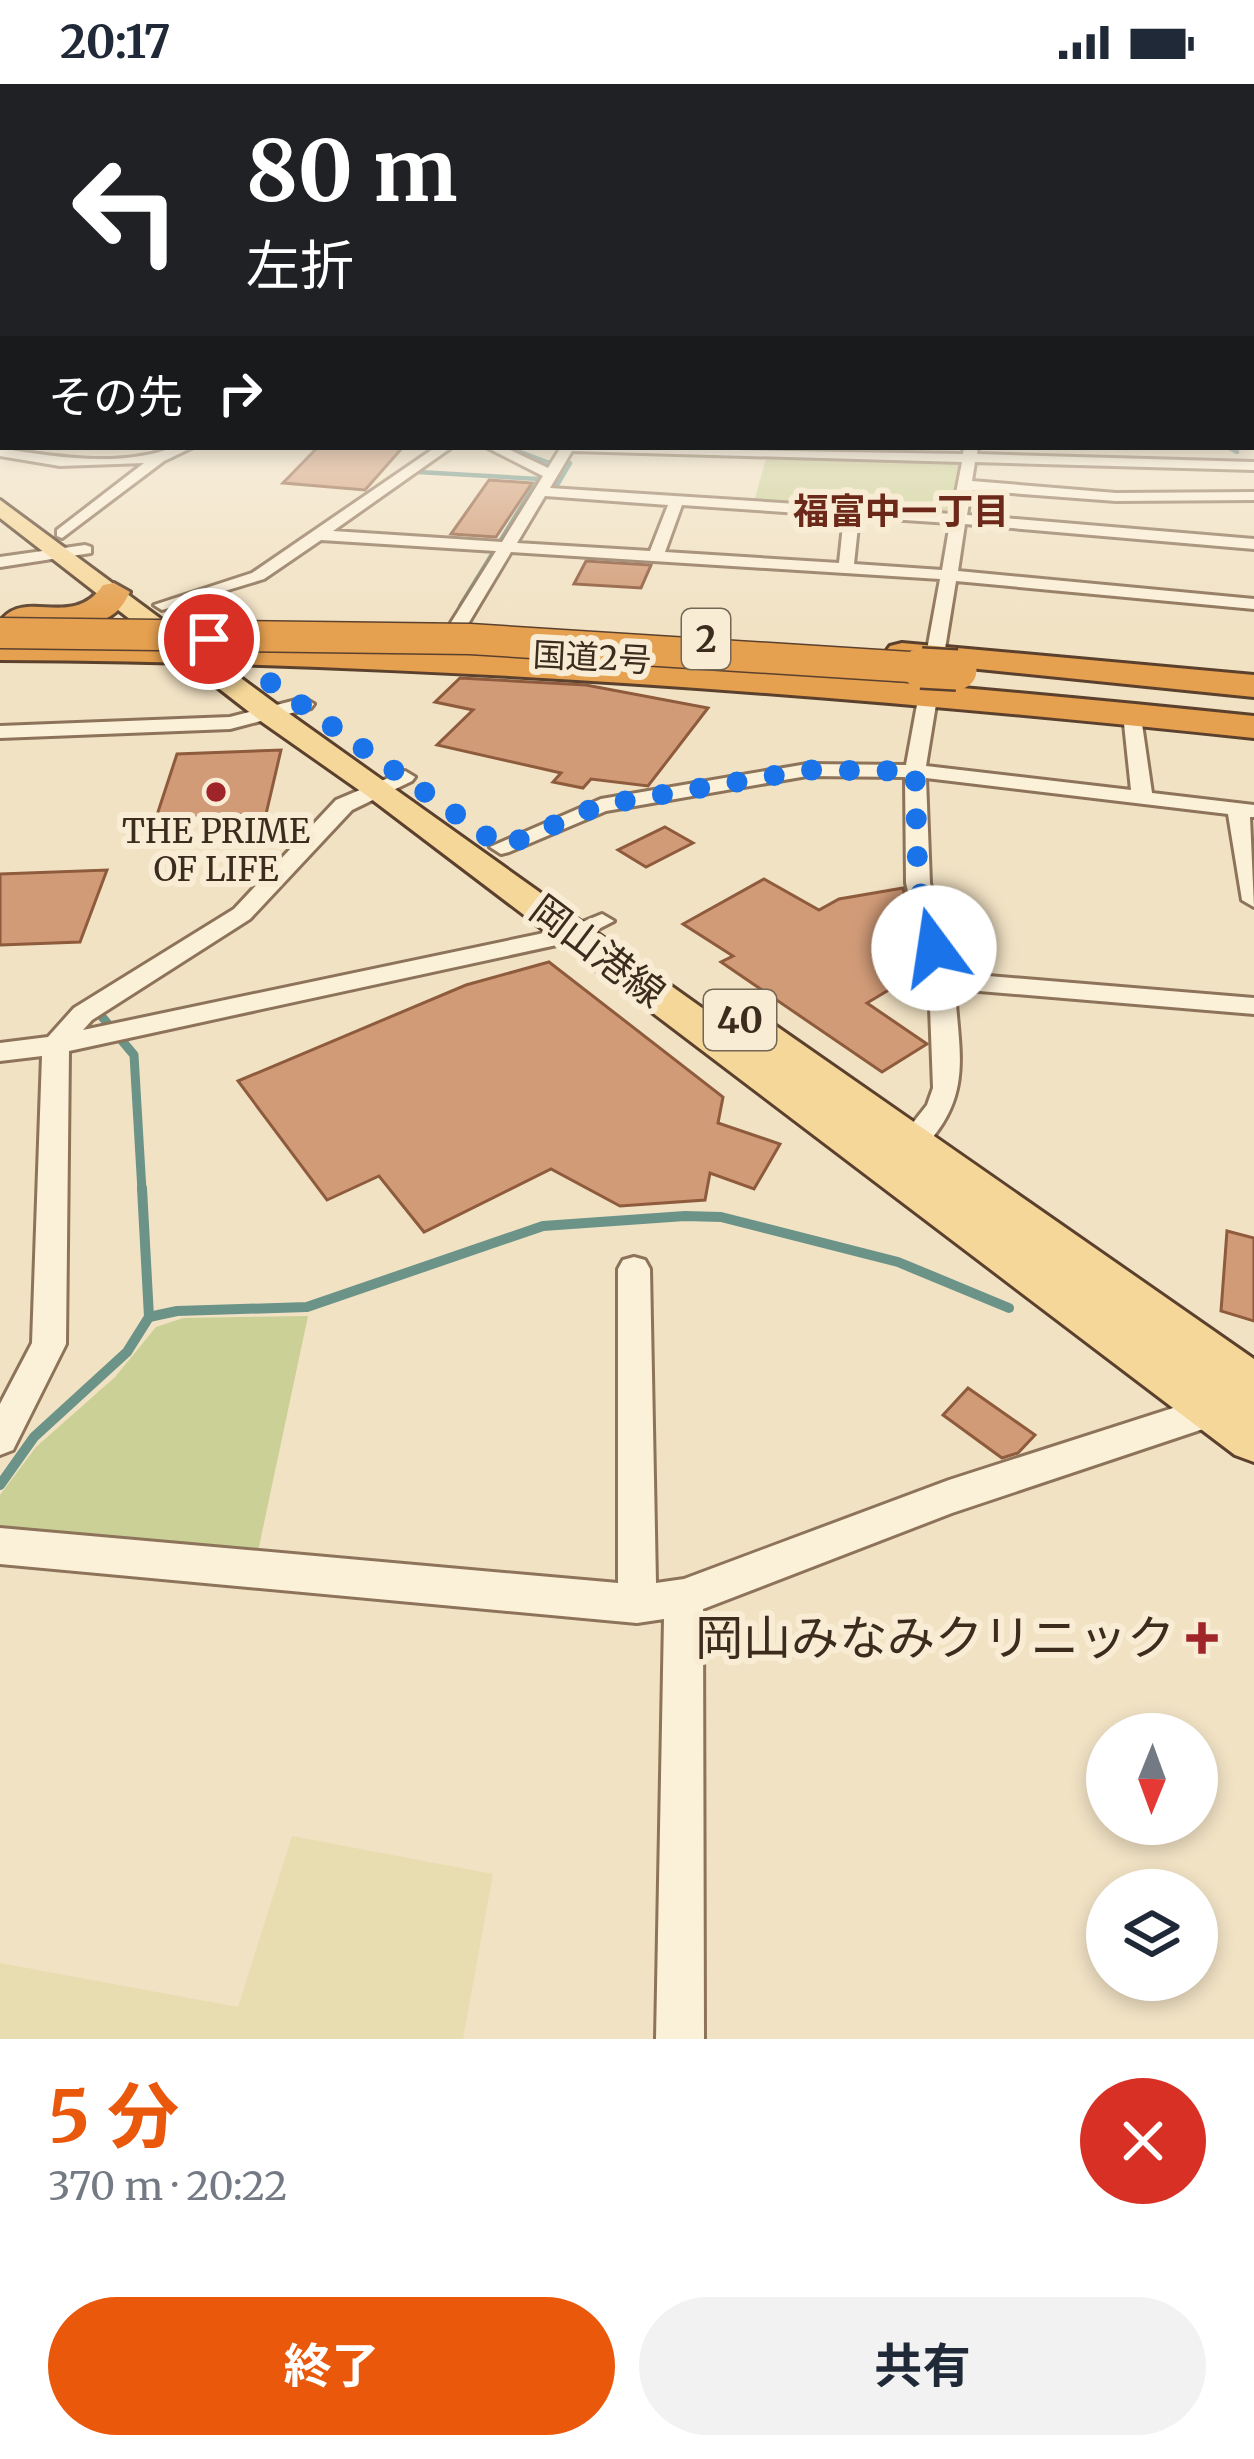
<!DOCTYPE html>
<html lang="ja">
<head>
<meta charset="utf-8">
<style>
	body { margin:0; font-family:Merriweather,"Noto Sans JP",serif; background:#f2f2f3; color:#1f2937; height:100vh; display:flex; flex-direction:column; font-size:45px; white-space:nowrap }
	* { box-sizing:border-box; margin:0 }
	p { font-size:39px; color:#747a83 }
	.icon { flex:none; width:66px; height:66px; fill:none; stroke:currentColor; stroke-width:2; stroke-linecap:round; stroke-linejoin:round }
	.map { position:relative; height:1955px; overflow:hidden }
	.sheet { display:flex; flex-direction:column; background:#fff; flex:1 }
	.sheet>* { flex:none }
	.top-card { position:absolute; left:0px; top:0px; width:1254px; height:366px; box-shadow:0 6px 18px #0003; background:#202124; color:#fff; overflow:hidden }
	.needle { width:78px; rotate:181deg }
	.tools { position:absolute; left:1086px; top:1629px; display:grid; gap:24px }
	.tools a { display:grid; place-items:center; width:132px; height:132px; border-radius:50%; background:#fff; box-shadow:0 6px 18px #0003; font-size:60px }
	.pin { position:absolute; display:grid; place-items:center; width:102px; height:102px; color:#fff; margin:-51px; border:6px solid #fff; border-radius:50%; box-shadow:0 3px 12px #0007 }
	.me { position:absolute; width:132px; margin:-66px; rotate:346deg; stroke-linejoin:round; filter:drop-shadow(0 0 9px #0008) }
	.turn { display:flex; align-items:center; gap:42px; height:252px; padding:0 48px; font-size:54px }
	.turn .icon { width:156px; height:156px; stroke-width:2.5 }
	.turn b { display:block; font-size:84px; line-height:102px }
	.then { display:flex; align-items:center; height:114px; padding:0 48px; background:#0003; gap:24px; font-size:45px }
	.round { display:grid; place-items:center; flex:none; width:126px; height:126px; border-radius:63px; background:#f2f2f3 }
	.head { display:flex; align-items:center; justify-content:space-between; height:204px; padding:0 48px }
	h1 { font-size:72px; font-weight:700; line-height:90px; color:#ea580c }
	.primary-button { display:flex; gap:24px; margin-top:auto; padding:24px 48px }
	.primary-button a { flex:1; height:138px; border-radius:72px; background:#ea580c; color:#fff; font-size:48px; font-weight:700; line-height:138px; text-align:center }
	.primary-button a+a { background:#f2f2f3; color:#1f2937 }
	.status { display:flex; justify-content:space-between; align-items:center; height:84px; padding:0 60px; background:#fff; direction:ltr }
	.status svg { height:33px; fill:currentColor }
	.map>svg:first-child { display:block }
	.farmland { fill:#e7ddb1 }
	.green { fill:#cbd097 }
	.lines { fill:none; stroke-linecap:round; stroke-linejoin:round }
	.stream-far3 { stroke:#6c9388; stroke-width:4.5 }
	.stream-far2 { stroke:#6c9388; stroke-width:6 }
	.stream-far1 { stroke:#6c9388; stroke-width:9 }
	.stream { stroke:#6c9388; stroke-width:10 }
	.building { fill:#d19b78; stroke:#8e5b3d; stroke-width:3 }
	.street-casing { stroke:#8d7359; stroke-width:6 }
	.secondary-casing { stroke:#6f543c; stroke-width:6 }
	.primary-casing { stroke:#5b412d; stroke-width:6 }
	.highway-casing { stroke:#5b412d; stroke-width:6 }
	.street { fill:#fbf0d8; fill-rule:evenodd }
	.secondary { fill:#fbf0d8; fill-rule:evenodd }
	.primary { fill:#f6d79a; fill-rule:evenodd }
	.highway { fill:#e5a050; fill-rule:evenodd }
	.highway-bridge-far1-casing { stroke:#5b412d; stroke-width:33; stroke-linecap:butt }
	.highway-bridge-casing { stroke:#5b412d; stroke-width:44; stroke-linecap:butt }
	.highway-bridge-far1 { stroke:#e5a050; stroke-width:30 }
	.highway-bridge { stroke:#e5a050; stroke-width:39 }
	.route { stroke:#1a73e8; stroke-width:21; stroke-dasharray:0 37.8 }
	.poi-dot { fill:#a02529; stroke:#f8edd4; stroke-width:4.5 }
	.labels { text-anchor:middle; stroke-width:12; stroke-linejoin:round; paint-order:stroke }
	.far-street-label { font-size:33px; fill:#3c2c1e; stroke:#f8edd4 }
	.far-poi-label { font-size:33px; fill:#3c2c1e; stroke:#f8edd4 }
	.far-neighbourhood-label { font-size:36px; font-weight:bold; fill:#6c291a; stroke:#f8edd4 }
	.shield { fill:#f8edd4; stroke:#746655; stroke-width:3 }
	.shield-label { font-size:36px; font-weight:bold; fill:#3c2c1e }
	.street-label { font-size:39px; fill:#3c2c1e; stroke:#f8edd4 }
	.near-poi-label { font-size:48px; fill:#3c2c1e; stroke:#f8edd4; text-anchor:end }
</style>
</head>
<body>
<div class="status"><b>20:17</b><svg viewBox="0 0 49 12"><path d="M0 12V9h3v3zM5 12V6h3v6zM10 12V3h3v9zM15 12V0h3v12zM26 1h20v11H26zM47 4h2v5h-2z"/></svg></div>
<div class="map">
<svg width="1254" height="1955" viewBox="0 0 1254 1955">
	<rect width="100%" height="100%" fill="#f1e2c4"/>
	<path class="farmland" d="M292,1752L493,1790L463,1955H0V1879L238,1923Z"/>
	<g class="green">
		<path d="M767,371L953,376L961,378L952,428L943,430L754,418Z"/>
		<path d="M308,1232L257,1472L0,1448V1411L36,1363L115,1293L156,1243L183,1234Z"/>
	</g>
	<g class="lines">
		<g class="stream-far3">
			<path d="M507,363L547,378L570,379L553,408"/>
			<path d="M1228,363L1237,368"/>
			<path d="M418,388L539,395L531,408"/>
		</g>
		<g class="stream-far2">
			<path d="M550,412L554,405"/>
			<path d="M461,522L533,405"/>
		</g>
		<path class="stream-far1" d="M98,928L134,971L142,1107"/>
		<g class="stream">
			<path d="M149,1233L177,1227L307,1223L543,1142L685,1132L721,1133L898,1178L1009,1224"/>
			<path d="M0,1401L34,1353L127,1268L149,1233L142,1104"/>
		</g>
	</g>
	<g class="building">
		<path d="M318,363H403L365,406L283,399Z"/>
		<path d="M489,396L532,399L496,453L451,450Z"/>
		<path d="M586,477L651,481L641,504L574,500Z"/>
		<path d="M460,594L586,601L708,624L648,702L591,695L583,704L553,698L561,689L437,661L473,626L435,618Z"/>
		<path d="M281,666L266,730L156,734L177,670Z"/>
		<path d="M665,743L693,759L646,783L618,766Z"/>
		<path d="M107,786L80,858L0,861V790Z"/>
		<path d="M764,795L819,826L839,815L903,804L922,886L867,919L927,960L882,988L721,878L733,872L683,840Z"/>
		<path d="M549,878L723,1013L718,1039L780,1060L754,1105L710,1089L705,1116L620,1122L551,1085L424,1148L379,1092L327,1116L238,997L466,901Z"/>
		<path d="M1227,1147L1254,1154V1237L1221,1227Z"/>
		<path d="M968,1304L1035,1351L1018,1369L1002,1374L943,1331Z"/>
	</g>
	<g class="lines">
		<defs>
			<g id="street">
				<path d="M0,285L3,286V294L0,293Z"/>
				<rect x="0" y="320" width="3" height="8"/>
				<path d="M1251,334L1254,335V343L1251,342Z"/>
				<path d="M174,363H193L164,377L62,454L57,452V446L144,379L60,382L0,372V364C54,373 122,384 174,363Z"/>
				<path d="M436,363H452L333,447L502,458L543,392L486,363H504L548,384L561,363L963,370L964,363H978L977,370L1254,378V386L975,378L972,397L1116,409L1254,408V416L1116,417L971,406L967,431L1254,455V465L965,440L958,487L1254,515V525L956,497L926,682L1131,706L1123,630L1140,626L1152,709L1254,721V733H1250L1254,823L1242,816L1228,730L926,694L930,799L953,889L1254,914V930L955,905C958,963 972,1005 933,1053C922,1065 917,1071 901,1066L897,1059L927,1021L933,1004L929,896L906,799L905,693L807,692L606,727L509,768L501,770L490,763L601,715L807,680L906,681L940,495L511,468L465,545L456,550L447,545L496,467L321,456L264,495L162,526L154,521L252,489ZM572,367L962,378L952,430L550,404ZM545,412L668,421L650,467L517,459ZM682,421L844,432L839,479L665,468ZM859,433L950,439L942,486L854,480Z"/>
				<path d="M85,461L91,463V469L0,483V473Z"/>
				<path d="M304,614L314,620L311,624L230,645L0,654V642L230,633Z"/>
				<path d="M405,687L415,693L412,697L352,726L250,835L92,936L83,946L568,844L602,830L614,837L575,857L69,967L66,1260L13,1366L0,1371V1320L32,1259L42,972L0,977V959L48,953L74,924L234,825L336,716Z"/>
				<path d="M634,1173L645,1176L650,1185L656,1499L684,1495L949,1396L1254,1298V1328L952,1429L703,1525L704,1955H656L664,1535L637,1539L0,1480V1444L618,1499V1185L623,1176Z"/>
			</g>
			<rect id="secondary" x="1251" y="298" width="3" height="10"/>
			<path id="primary" d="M0,416L284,626L712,931L718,921L732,917L746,921L1254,1275V1378L1235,1371L366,711L262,638L0,434Z"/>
			<g id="highway">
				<path d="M114,499L130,508C125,517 121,525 112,531C92,545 19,553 3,534C28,506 74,545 103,501Z"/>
				<path d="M0,556C420,557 837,589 1254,632V654C837,610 420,578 0,576Z"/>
				<path d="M902,559L1254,591V613L890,576L885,569L890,562Z"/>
			</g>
		</defs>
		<use href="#street" class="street-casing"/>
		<use href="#secondary" class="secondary-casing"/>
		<use href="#primary" class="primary-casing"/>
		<use href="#highway" class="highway-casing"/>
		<use href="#street" class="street"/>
		<use href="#secondary" class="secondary"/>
		<use href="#primary" class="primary"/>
		<use href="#highway" class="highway"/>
		<defs>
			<path id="highway-bridge-far1" d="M0,549L470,555L957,586"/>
			<path id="highway-bridge" d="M921,584L957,586"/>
		</defs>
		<use href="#highway-bridge-far1" class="highway-bridge-far1-casing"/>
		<use href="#highway-bridge" class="highway-bridge-casing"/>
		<use href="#highway-bridge-far1" class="highway-bridge-far1"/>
		<use href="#highway-bridge" class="highway-bridge"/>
	</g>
	<linearGradient id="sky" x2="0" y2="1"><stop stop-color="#8dbad6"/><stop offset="0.49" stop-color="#f9f2e4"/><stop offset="1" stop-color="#f9f2e4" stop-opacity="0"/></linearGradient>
	<rect width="1254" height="540" fill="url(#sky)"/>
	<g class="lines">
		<path class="route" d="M209,555L502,763L601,721L807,686L915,687L918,799L934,864"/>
	</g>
	<g class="poi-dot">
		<circle cx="216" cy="708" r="12"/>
		<path d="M1196 1536h12v12h12v12h-12v12h-12v-12h-12v-12h12z"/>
	</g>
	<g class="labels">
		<g class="far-street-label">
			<text transform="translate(592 573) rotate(3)" y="12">国道2号</text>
		</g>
		<g class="far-poi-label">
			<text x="216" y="759">THE PRIME<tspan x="216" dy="38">OF LIFE</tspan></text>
		</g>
		<g class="far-neighbourhood-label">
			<text x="901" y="440">福富中一丁目</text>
		</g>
		<g class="shield">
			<rect x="682" y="525" width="48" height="60" rx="9"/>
			<rect x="704" y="906" width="72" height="60" rx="9"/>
		</g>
		<g class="shield-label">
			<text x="706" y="568">2</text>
			<text x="740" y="949">40</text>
		</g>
		<g class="street-label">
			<text transform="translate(598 867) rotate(37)" y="14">岡山港線</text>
		</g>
		<g class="near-poi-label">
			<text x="1175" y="1571">岡山みなみクリニック</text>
		</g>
	</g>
</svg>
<div class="tools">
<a><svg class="needle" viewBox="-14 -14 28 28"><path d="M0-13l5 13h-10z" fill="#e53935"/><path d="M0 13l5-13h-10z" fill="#747a83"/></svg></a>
<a><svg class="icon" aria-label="layers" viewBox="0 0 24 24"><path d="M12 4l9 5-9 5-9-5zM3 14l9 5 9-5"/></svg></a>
</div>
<div class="pin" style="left:209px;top:555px;background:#d93025"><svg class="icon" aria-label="arrive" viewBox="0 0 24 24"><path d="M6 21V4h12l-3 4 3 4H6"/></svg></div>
<svg class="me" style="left:934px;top:864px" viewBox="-20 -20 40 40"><circle r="19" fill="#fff"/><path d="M0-13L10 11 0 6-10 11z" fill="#1a73e8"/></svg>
<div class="top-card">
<div class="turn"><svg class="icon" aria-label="left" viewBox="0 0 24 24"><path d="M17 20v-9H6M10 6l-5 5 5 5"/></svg><div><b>80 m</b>左折</div></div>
<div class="then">その先<svg class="icon" aria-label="right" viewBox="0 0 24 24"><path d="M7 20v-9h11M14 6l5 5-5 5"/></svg></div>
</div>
</div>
<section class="sheet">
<div class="head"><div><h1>5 分</h1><p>370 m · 20:22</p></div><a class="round" style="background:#d93025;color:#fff"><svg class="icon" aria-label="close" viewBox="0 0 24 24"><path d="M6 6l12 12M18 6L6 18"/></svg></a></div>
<div class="primary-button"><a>終了</a><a>共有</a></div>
</section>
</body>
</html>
